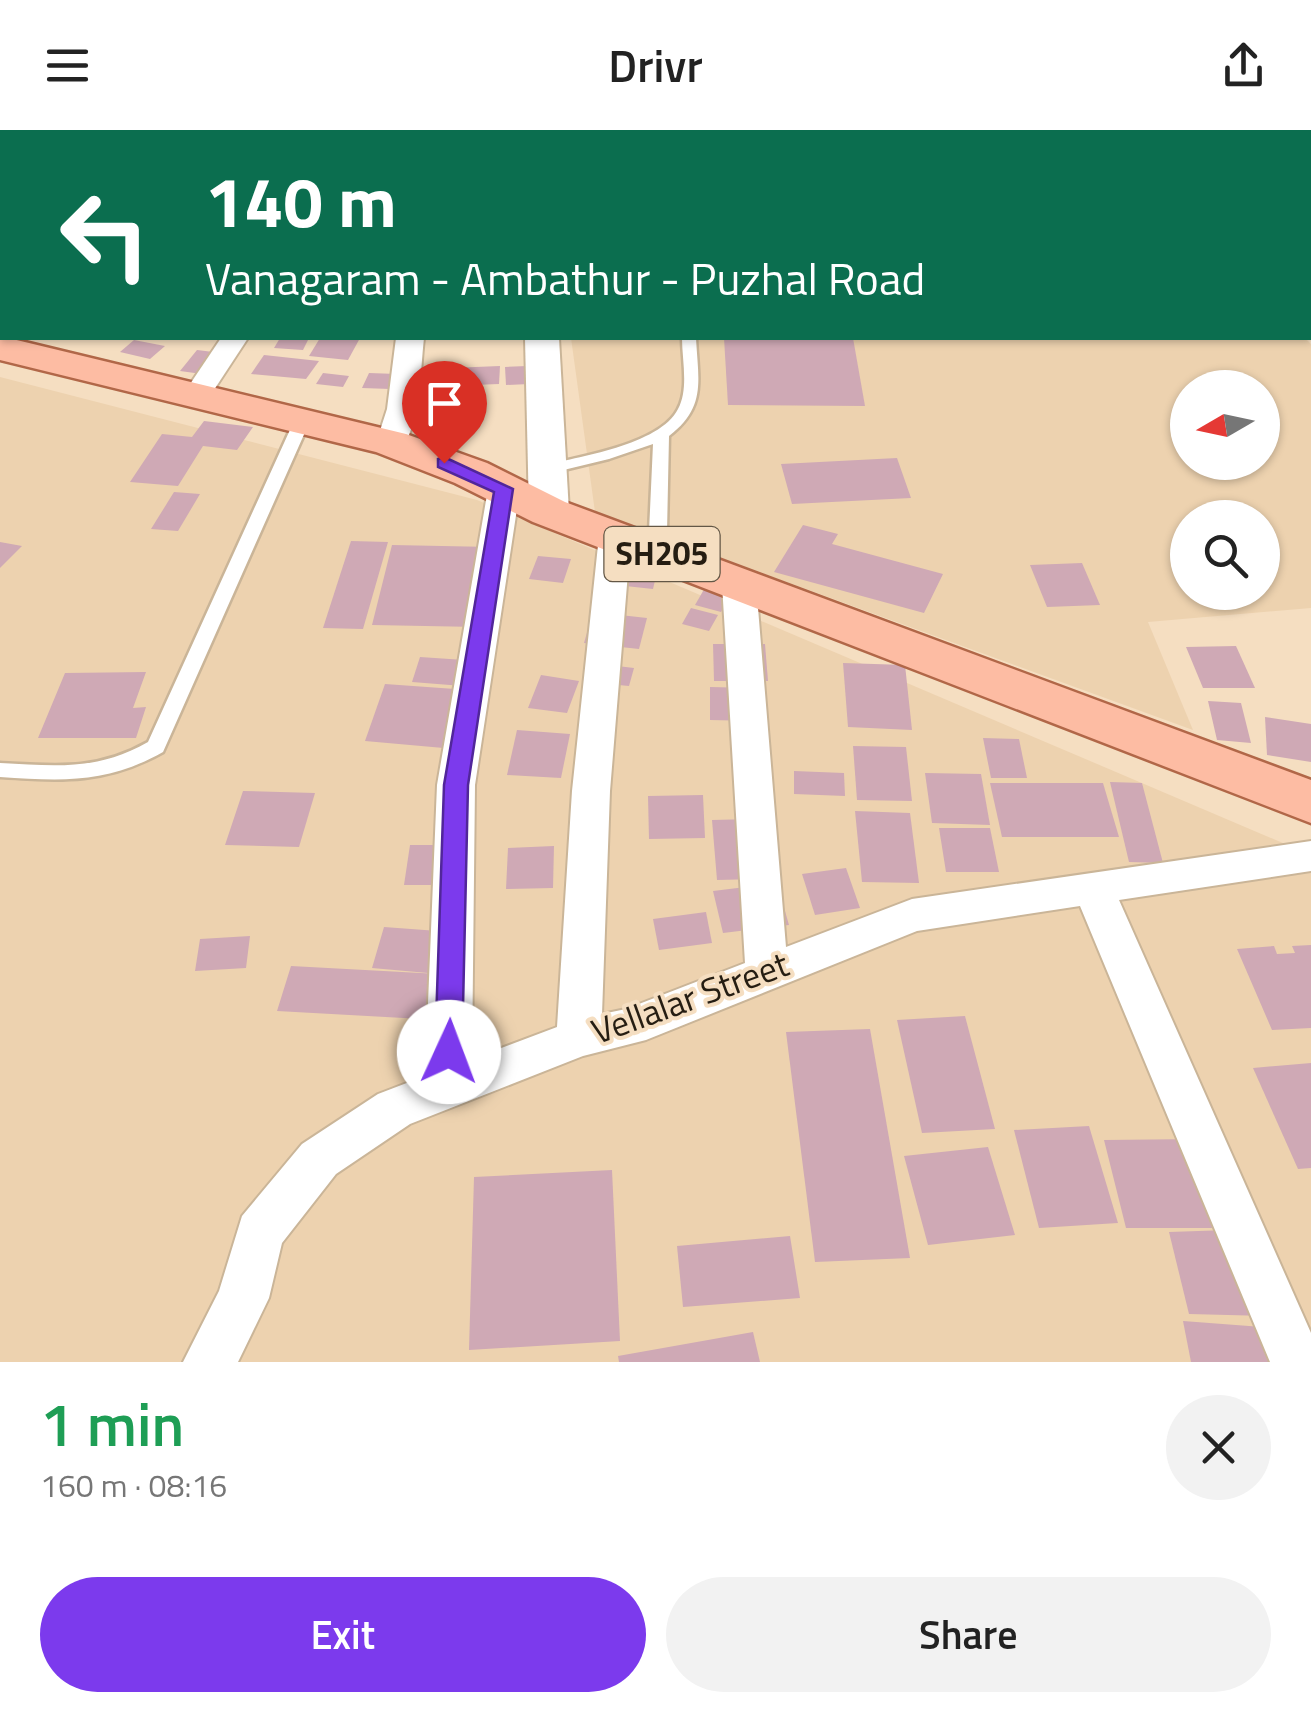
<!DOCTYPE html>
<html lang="en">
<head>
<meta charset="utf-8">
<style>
	body { margin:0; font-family:"Titillium Web",sans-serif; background:#f2f2f2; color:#222; height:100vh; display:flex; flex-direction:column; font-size:38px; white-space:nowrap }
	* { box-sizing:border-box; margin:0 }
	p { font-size:32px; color:#767676 }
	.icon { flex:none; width:55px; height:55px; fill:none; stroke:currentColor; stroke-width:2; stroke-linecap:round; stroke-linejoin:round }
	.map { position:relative; height:1232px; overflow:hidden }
	.drawer { display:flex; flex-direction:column; background:#fff; flex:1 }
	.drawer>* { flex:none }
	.guide { position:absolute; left:0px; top:0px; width:1312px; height:210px; box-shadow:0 2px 8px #0004; background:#0b6e4f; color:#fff; overflow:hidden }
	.needle { width:65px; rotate:261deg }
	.buttons { position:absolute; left:1170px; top:240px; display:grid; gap:20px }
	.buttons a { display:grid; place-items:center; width:110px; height:110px; border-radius:50%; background:#fff; box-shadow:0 2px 8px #0004; font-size:50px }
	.pin { position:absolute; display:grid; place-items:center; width:85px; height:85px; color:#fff; margin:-102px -42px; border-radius:50% 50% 50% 0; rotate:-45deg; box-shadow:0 0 10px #0007 }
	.pin .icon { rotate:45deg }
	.me { position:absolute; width:110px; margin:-55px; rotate:2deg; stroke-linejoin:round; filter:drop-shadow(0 0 8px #0008) }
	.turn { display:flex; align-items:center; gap:35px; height:210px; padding:0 40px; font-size:45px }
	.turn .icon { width:130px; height:130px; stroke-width:2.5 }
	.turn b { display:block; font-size:70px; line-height:85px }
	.round { display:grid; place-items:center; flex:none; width:105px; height:105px; border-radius:52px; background:#f2f2f2 }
	.headline { display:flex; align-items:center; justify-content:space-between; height:170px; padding:0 40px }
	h1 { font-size:60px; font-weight:600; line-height:75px; color:#1e9e55 }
	.button { display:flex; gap:20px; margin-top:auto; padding:20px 40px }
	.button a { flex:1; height:115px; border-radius:60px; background:#7c3aed; color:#fff; font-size:40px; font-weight:600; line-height:115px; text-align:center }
	.button a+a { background:#f2f2f2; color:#222 }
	header { display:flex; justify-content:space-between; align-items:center; height:130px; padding:0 40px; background:#fff; font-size:45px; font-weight:600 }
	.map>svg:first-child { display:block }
	.built { fill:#edd2af; fill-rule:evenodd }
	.building { fill:#cfa9b5 }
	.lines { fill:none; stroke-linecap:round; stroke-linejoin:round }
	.service-casing { stroke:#cab598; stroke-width:5 }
	.minor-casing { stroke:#cab598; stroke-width:4 }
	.tertiary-casing { stroke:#cab598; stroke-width:4 }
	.primary-casing { stroke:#b16748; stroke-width:5 }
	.service { fill:#fff; fill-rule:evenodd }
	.minor { fill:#fff; fill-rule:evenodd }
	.tertiary { fill:#fff; fill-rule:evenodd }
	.primary { fill:#fdbca3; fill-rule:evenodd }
	.route { fill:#7c3aed; stroke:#51269a; stroke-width:2.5 }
	.labels { text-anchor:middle; stroke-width:8; stroke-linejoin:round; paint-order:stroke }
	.shield { fill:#f5dec1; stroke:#635746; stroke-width:2.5 }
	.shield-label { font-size:32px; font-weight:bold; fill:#251d12 }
	.street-label { font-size:35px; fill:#251d12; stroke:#f5dec1 }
</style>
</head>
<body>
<header><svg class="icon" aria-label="menu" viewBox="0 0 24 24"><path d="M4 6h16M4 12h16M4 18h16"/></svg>Drivr<svg class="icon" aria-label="share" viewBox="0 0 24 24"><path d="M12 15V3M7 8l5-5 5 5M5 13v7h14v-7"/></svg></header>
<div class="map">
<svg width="1311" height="1232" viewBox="0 0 1311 1232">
	<rect width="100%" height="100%" fill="#f5dec1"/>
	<g class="built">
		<path d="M0,0H235L2,2V195Z"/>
		<path d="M560,0H1124L1127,2H560Z"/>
		<path d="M571,208H1305L1311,214V478L1148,492L1193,600L595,382ZM1188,258H1262V332H1188ZM1188,388H1262V462H1188Z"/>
		<path d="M0,247L477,370L1311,725V1232H0Z"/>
	</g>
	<g class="building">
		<path d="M280,208H309L303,220L274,218Z"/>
		<path d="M320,208H360L348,230L309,226Z"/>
		<path d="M724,208H853L865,276L728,275Z"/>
		<path d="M134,210L165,216L150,229L120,222Z"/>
		<path d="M197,220L238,225L228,237L202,244L180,241Z"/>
		<path d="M264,225L319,231L306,249L251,244Z"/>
		<path d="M500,236L499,254L449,256L451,238Z"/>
		<path d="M527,236L529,254L506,255L505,237Z"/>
		<path d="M323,243L349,246L343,257L316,254Z"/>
		<path d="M369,243L397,244L390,259L362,258Z"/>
		<path d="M204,291L253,297L237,320L203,316L178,356L130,352L162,304L192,307Z"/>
		<path d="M897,328L911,368L792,374L781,334Z"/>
		<path d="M174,362L200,364L178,401L151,399Z"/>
		<path d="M803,395L838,404L832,414L943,444L924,483L774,442Z"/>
		<path d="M351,411L388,412L363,499L323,498Z"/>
		<path d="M0,412L22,416L0,438Z"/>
		<path d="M392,415L492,417L478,497L372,495Z"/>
		<path d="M538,426L571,429L563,453L529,449Z"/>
		<path d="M613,430L642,433L640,440L657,442L653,459L607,454Z"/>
		<path d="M1082,433L1100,475L1047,477L1030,435Z"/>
		<path d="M706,456L732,462L721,482L695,475Z"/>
		<path d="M691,478L718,485L709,501L682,494Z"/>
		<path d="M593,482L647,488L639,519L584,513Z"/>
		<path d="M713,514H765L768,551H714Z"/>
		<path d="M1236,516L1255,558H1203L1186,517Z"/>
		<path d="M420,527L494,532L488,558L412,552Z"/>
		<path d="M592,533L634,538L629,556L587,552Z"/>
		<path d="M843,533L905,535L912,600L848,597Z"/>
		<path d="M146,542L133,578L146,577L136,608H38L65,543Z"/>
		<path d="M541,545L579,551L567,583L528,578Z"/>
		<path d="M385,554L483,561L466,620L365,611Z"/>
		<path d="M710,557L753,558L754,591L710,590Z"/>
		<path d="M1208,571L1241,573L1251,613L1217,610Z"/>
		<path d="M1265,587L1311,594V632L1267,625Z"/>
		<path d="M517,600L570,604L561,648L507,645Z"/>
		<path d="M983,608L1019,609L1027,648H991Z"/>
		<path d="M853,616L906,617L912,671L857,670Z"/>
		<path d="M794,641L844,643L845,666L794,664Z"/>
		<path d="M925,643L981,644L990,695L932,693Z"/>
		<path d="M1110,652L1142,653L1163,733L1129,732Z"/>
		<path d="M990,653H1103L1119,707H1002Z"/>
		<path d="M243,661L315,663L299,717L225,715Z"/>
		<path d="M703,665L705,708L649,709L648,666Z"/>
		<path d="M855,681L910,683L919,753L862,752Z"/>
		<path d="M752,689L758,749L717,750L712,690Z"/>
		<path d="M939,698H990L999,742H946Z"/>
		<path d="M410,715H469L465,755H404Z"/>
		<path d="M554,716L553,758L506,759L508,718Z"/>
		<path d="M846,738L860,778L815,785L802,744Z"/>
		<path d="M777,753L789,795L723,803L713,761Z"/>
		<path d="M706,782L712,813L659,820L653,789Z"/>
		<path d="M384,797L465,803L458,891L277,881L291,836L439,844L372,838Z"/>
		<path d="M250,806L246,838L195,841L200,809Z"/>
		<path d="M1311,815V898L1272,900L1237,819L1274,816L1277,824L1295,823L1292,816Z"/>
		<path d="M965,886L995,999L922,1003L897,890Z"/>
		<path d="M870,899L910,1128L815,1132L786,902Z"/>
		<path d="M1311,933V1038L1298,1039L1253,938Z"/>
		<path d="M1089,996L1118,1093L1039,1098L1014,1000Z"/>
		<path d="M1198,1009L1224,1098H1126L1104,1010Z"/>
		<path d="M988,1017L1015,1105L928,1115L904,1026Z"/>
		<path d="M612,1040L620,1211L469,1220L474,1047Z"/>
		<path d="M1228,1100L1267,1186L1189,1184L1169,1102Z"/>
		<path d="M790,1106L800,1168L683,1177L677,1116Z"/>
		<path d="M1183,1191L1275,1198L1285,1232H1191Z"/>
		<path d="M753,1202L760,1232H619L618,1226Z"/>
	</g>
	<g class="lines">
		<defs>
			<g id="service">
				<path d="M678,0H690L691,2H679Z"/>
				<path d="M1028,0H1040L1041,2H1029Z"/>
				<rect x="0" y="172" width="2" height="8"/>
				<path d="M682,208H696C698,250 707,277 669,306L667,402L658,407L649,402L653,314L609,329L547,344L539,339L541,336C577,327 660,315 678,279C689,259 682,230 682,208Z"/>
				<path d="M302,286L310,291L163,622C106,654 63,651 0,647V633C56,636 97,641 148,612L294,291Z"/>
			</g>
			<g id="minor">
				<path d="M279,0L280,2L232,1L233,0Z"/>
				<path d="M1124,0H1146L1147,2H1125Z"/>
				<rect x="1310" y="68" width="1" height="14"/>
				<rect x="1310" y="174" width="1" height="17"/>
				<path d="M221,208H248L206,272H186L182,266Z"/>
				<path d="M396,208H424C420,243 421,289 402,319H380L376,313L387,279Z"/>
				<path d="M504,350L515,352L520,359L475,655L472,929L557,897L572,661L599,406L604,399H626L631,406L610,661L602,884L626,879L745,833L722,454L727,447L739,443L751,447L756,454L786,817L912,769L1311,711V741L1119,770L1311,1203V1232H1270L1080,776L917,801L646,910L583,926L410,994L336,1044L282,1113L269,1168L238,1232H183L219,1161L242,1086L302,1014L378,964L425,946L437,655L488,359L493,352Z"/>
			</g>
			<g id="tertiary">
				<rect x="519" y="0" width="28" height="2"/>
				<path d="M525,208H559L569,382L563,390L549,394L535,390L529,382Z"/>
			</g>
			<path id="primary" d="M0,206L406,304L487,333L565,372L1311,650V693L533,392L455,353L376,322L0,230Z"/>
		</defs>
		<use href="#service" class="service-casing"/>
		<use href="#minor" class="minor-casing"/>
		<use href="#tertiary" class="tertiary-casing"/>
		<use href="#primary" class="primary-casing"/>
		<use href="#service" class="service"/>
		<use href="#minor" class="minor"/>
		<use href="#tertiary" class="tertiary"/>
		<use href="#primary" class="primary"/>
	</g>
	<path class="route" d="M444,327L513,359L468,655L462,922L458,931L449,934L439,931L435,922L444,655L494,362L438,337V329Z"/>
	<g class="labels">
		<rect class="shield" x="604.5" y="397" width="115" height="54" rx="8"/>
		<g class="shield-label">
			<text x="662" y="435">SH205</text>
		</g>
		<g class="street-label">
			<text transform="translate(690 868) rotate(-20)" y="12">Vellalar Street</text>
		</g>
	</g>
</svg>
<div class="buttons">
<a><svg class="needle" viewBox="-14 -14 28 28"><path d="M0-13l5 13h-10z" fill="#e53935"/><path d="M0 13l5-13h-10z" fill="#767676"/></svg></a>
<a><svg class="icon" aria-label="search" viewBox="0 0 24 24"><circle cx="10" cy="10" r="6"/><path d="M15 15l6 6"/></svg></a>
</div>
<div class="pin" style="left:444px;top:333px;background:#d93025"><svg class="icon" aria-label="arrive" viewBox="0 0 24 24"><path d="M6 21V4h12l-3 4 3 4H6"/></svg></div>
<svg class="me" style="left:449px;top:922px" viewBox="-20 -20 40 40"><circle r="19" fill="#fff"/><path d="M0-13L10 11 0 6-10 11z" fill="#7c3aed"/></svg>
<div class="guide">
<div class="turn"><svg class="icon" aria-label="left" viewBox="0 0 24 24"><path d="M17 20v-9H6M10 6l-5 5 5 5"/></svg><div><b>140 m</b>Vanagaram - Ambathur - Puzhal Road</div></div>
</div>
</div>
<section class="drawer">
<div class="headline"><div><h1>1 min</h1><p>160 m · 08:16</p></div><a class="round"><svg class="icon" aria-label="close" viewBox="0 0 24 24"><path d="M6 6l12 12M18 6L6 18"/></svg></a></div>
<div class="button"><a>Exit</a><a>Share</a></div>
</section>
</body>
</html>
